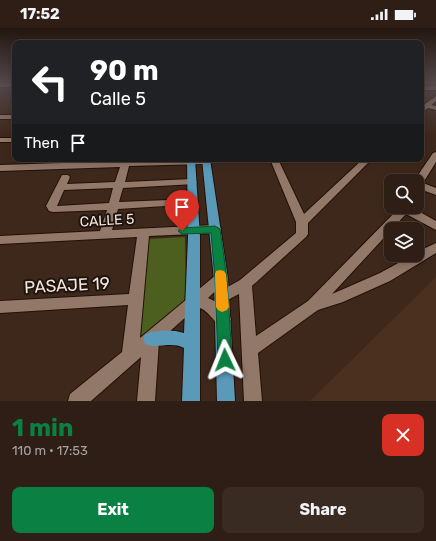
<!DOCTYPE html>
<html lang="en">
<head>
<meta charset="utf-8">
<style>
	body { margin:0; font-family:Rubik,sans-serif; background:#3a2b22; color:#f1f3f6; height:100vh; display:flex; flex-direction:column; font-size:15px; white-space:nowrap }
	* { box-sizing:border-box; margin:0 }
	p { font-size:13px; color:#a7a2a0 }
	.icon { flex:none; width:22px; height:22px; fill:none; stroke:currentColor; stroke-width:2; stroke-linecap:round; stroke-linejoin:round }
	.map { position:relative; height:373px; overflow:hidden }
	.side { display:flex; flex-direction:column; background:#2e1e15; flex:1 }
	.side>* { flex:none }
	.top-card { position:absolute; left:12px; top:12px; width:412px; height:122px; border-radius:8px; box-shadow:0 2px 10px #0003,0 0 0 1px #493c34; background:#202124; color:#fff; overflow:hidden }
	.controls { position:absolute; left:384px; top:146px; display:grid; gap:8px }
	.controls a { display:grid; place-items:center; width:40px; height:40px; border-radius:8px; background:#2e1e15; box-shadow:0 2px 10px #0003,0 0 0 1px #493c34; font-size:20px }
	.pin { position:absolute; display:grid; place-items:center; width:34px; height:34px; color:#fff; margin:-41px -17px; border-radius:50% 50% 50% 0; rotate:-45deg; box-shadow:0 0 4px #0007 }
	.pin .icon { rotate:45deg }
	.me { position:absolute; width:44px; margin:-22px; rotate:358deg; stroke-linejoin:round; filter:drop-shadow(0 0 3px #0008) }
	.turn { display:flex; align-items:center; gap:14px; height:84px; padding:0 12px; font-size:18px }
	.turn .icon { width:52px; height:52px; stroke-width:2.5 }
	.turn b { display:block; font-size:28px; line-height:34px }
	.then { display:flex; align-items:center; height:38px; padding:0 12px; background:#0003; gap:8px; font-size:15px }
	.round { display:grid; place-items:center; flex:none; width:42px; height:42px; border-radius:8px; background:#3a2b22 }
	.summary { display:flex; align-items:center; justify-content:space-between; height:68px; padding:0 12px }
	h1 { font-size:24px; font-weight:700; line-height:30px; color:#0b8043 }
	.primary-button { display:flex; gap:8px; margin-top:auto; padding:8px 12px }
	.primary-button a { flex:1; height:46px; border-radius:8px; background:#0b8043; color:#fff; font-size:16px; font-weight:700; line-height:46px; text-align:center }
	.primary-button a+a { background:#3a2b22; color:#f1f3f6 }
	.status { display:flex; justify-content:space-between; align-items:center; height:28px; padding:0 20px; background:#2e1e15; direction:ltr }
	.status svg { height:11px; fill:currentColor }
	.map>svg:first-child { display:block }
	.built { fill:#4b2f1f }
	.green { fill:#4c5f1f }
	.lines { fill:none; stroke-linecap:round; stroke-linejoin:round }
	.minor-casing { stroke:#241005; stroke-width:2 }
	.tertiary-casing { stroke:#241005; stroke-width:2 }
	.primary-casing { stroke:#241005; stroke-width:2 }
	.minor { fill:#927869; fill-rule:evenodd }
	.tertiary { fill:#927869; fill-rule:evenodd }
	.primary { fill:#5b99b9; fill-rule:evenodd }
	.route { fill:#0b8043; stroke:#07532c }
	.slow { fill:#f59e0b }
	.labels { text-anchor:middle; stroke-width:4; stroke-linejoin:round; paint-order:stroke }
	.street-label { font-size:14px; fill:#f5e6de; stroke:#1e140e }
	.near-street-label { font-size:17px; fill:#f5e6de; stroke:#1e140e }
</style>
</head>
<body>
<div class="status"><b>17:52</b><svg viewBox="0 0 49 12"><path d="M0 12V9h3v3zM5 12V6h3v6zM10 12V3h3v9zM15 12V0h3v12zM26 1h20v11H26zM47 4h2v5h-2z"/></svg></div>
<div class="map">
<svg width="436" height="373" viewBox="0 0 436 373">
	<rect width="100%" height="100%" fill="#3e281c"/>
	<path class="built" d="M436,249V373H310Z"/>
	<path class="green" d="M185,209L186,273L137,317L148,211Z"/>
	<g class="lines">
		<defs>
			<g id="minor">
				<rect x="0" y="55" width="15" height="4"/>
				<rect x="421" y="58" width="15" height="4"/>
				<path d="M427,76L436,78V82L428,80L421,85V80Z"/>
				<rect x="0" y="87" width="15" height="4"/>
				<rect x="0" y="110" width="15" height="4"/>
				<path d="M436,124V134L423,155L436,160V167L417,160V153H414L433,125Z"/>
				<path d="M186,131H209L210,133L206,136L129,138L125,154L192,151L195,152L197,154L195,156L123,160L119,174L193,171L198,174L197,176L118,181L112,202L215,197L219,198L221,201L219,204L215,205L149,208L140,310L216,247L221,246L226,247L228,251L208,270C217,273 226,282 231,291L228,295C213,301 213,283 197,279L159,313L155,373H137L141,329L91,373H68L70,366L122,324L128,277L0,285V273L129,266L137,209L0,216V208L100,203L107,182L53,184L49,183L46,178L62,147H68L70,149L67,156L115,154L120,139L0,143V137ZM113,160L109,175L57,178L64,162Z"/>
				<path d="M270,131H278L304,186L363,131H372L308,195V206L306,209L252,258L256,308L308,273L400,179H411L436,193V202L406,186L332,266L380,245L413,227H417V224L436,215V225L390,253L343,274L318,282L258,325L262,373H244L239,266L222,275L217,273L215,269L217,265L240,252L296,205V194Z"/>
			</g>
			<path id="tertiary" d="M436,68V73L429,79L421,80V76H425Z"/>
			<g id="primary">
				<path d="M187,131H195L200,209V373H182L184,320C171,313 158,321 145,316L143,311L145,306C158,302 172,301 184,305L188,209Z"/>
				<path d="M202,131H210L228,251L235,373H217L214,251Z"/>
			</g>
		</defs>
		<use href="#minor" class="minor-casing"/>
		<use href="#tertiary" class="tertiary-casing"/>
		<use href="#primary" class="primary-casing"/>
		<use href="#minor" class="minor"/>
		<use href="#tertiary" class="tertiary"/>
		<use href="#primary" class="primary"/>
	</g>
	<linearGradient id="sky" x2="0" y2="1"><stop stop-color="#22160f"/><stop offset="0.51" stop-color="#52484b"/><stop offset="1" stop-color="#52484b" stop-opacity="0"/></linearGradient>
	<rect width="436" height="107" fill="url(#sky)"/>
	<path class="route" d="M215,198L220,201L227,251L232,332L230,336L225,338L220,336L218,332L215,251L211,205L182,206L178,203L182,200Z"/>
	<path class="slow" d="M220,242L224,243L226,246L229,279L227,282L222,284L218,282L216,279L215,246L216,243Z"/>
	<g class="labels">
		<g class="street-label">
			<text transform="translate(107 192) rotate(-3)" y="5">CALLE 5</text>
		</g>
		<g class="near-street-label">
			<text transform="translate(67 257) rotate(-3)" y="6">PASAJE 19</text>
		</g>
	</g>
</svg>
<div class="controls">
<a><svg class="icon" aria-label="search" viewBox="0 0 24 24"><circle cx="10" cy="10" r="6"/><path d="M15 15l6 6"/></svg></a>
<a><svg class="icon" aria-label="layers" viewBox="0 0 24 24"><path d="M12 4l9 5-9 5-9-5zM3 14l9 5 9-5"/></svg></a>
</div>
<div class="pin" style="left:182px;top:203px;background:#d93025"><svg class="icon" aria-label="arrive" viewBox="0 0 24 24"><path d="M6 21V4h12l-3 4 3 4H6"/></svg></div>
<svg class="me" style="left:225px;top:332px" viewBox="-20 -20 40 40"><path d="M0-17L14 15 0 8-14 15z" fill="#0b8043" stroke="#fff" stroke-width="4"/></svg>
<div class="top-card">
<div class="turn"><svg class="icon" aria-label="left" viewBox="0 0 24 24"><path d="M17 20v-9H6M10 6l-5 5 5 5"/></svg><div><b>90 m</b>Calle 5</div></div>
<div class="then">Then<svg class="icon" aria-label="arrive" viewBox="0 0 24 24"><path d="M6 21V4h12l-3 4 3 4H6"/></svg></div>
</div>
</div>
<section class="side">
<div class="summary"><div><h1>1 min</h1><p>110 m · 17:53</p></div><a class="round" style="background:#d93025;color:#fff"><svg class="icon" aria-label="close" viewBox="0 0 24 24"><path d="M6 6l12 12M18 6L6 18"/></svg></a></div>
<div class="primary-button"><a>Exit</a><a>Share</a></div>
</section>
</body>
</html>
